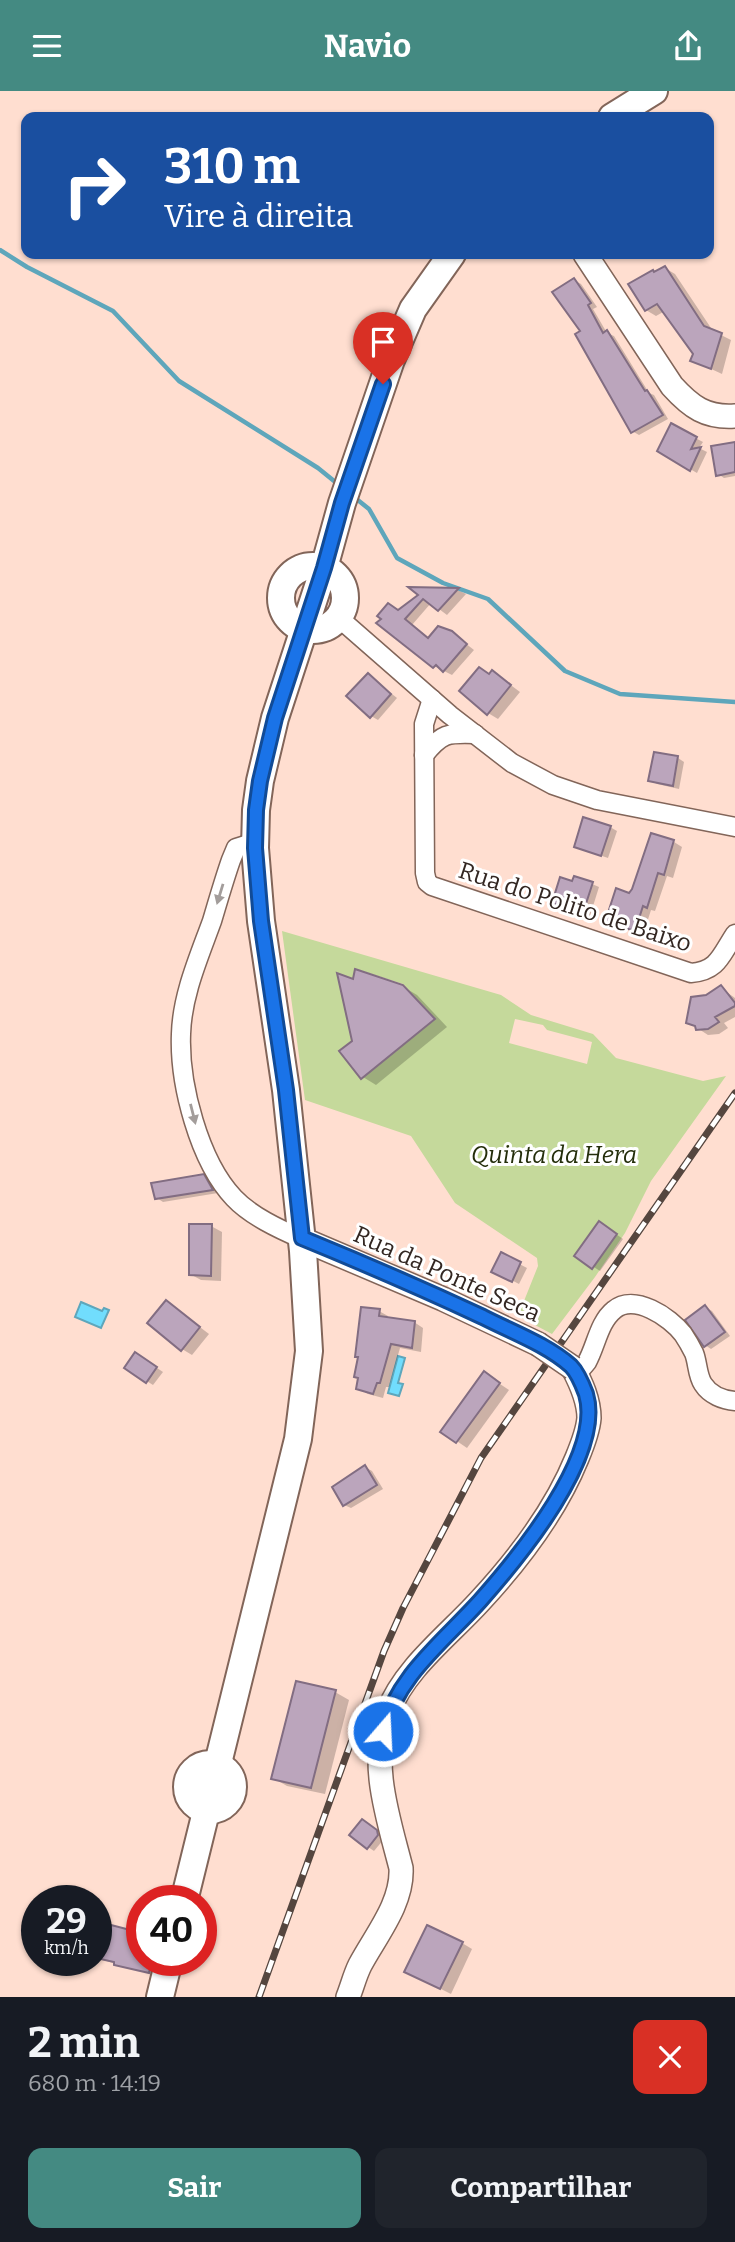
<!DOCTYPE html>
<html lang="pt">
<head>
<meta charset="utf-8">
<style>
	body { margin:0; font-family:Bitter,serif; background:#20242c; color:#f1f3f6; height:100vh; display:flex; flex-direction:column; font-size:26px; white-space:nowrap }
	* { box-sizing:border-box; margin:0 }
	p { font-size:23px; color:#9ea1a6 }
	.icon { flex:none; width:38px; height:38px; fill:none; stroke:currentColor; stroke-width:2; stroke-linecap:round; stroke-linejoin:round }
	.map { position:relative; height:1906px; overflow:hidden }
	.sheet { display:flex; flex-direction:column; background:#171b24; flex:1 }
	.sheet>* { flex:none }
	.guide { position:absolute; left:21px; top:21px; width:693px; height:147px; border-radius:14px; box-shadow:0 2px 5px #0004; background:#1a4fa0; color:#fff; overflow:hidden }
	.speed { position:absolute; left:21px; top:1794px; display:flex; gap:14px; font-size:35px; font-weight:700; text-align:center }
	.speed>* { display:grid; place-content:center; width:91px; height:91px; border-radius:50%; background:#171b24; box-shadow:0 2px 5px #0004; line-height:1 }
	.speed small { font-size:18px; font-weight:400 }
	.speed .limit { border:10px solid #d22; background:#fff; color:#111 }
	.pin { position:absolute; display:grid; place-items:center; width:60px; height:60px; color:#fff; margin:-72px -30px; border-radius:50% 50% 50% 0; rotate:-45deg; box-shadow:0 0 7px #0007 }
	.pin .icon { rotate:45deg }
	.me { position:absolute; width:77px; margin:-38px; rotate:19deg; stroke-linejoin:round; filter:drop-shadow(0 0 5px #0008) }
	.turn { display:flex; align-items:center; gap:24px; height:147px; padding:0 28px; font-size:32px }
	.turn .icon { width:91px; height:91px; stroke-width:2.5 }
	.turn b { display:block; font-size:49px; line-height:60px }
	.round { display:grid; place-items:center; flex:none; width:74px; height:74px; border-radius:14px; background:#20242c }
	.headline { display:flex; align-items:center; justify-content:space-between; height:119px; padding:0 28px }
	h1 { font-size:42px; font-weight:700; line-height:52px }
	.primary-button { display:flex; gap:14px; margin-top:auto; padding:14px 28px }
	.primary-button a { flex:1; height:80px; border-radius:14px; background:#448a82; color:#fff; font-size:28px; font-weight:700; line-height:80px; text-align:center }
	.primary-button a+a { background:#20242c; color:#f1f3f6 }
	header { display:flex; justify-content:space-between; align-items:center; height:91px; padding:0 28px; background:#448a82; color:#fff; font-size:32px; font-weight:700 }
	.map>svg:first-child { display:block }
	.green { fill:#c5d99b; fill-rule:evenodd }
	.water { fill:#71ddfd; stroke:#5ea6bb; stroke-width:2 }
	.shadow { fill:#0003 }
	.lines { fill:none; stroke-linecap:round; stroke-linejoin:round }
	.stream { stroke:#5ea6bb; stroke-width:4.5 }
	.building { fill:#bba5bc; stroke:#826d82; stroke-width:2 }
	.minor-casing { stroke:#826559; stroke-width:21 }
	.tertiary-casing { stroke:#826559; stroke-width:26 }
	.secondary-casing { stroke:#826559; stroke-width:30 }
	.minor { stroke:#fff; stroke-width:18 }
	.tertiary { stroke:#fff; stroke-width:23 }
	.secondary { stroke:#fff; stroke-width:26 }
	.rail-casing { stroke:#55463f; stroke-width:7 }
	.rail { stroke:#fff; stroke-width:4.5; stroke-dasharray:13; stroke-linecap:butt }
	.tertiary-bridge-casing { stroke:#826559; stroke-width:26; stroke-linecap:butt }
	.tertiary-bridge { stroke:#fff; stroke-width:23 }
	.oneway { fill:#a39d9b }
	.route-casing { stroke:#114b97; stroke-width:18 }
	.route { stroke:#1a73e8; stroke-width:12 }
	.labels { text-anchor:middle; stroke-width:6; stroke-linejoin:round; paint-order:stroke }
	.street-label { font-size:24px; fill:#322621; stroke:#fff }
	.park-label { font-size:24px; font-style:italic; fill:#242e0b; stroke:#fff }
</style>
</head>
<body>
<header><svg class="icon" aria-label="menu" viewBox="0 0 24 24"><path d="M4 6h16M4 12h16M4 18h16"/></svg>Navio<svg class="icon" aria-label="share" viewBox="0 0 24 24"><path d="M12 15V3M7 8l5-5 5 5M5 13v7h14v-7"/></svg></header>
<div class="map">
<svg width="735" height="1906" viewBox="0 0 735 1906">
	<rect width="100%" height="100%" fill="#ffded0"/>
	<path class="green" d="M282,840L501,904L531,924L593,943L616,967L703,990L726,985L651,1090L625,1142L595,1186L552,1243L518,1225L538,1175L537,1167L455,1112L411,1045L305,1009ZM356,878L403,893L435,927L362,988L339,960L352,950L337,883L353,888ZM515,928L543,934L547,939L592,951L587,973L509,952Z"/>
	<g class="water">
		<path d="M81,1211L102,1220L104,1217L109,1219L101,1237L75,1226Z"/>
		<path d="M398,1265L405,1267L398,1292L403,1293L399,1305L388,1302Z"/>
	</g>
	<g class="shadow">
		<path d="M665,177L675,183L713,240L731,249L722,283L692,269L695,262L665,220L656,225L646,219L656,182Z"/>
		<path d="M574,189L581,193L597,216L593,218L607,242L614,245L649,302L654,304L668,328L639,344L632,340L582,241Z"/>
		<path d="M672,335L703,351L699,357L707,361L697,382L659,360Z"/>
		<path d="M735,352V385L724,387L718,383Z"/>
		<path d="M413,498L458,499L466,503L447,524L431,512L412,534L429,548L451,541L474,559L452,584L434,575L399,520L421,504Z"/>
		<path d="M493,581L520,601L498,628L488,622L490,584Z"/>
		<path d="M368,584L397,607L378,629L371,625Z"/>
		<path d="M655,663L678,667L684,671L679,698L657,693L650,689Z"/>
		<path d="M610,736L617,740L608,767L576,756Z"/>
		<path d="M674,751L682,756L673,787L667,785L655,820L651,819L643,844L616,835L607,830Z"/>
		<path d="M592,793L599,796L589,828L564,818Z"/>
		<path d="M355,891L402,895L417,904L447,936L376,994L363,986L353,950Z"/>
		<path d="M721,897L735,907V926L724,932L728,937L719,943L708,944L688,931L707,906Z"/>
		<path d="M203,1085L210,1089L218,1102L163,1111L157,1107Z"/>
		<path d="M211,1135L222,1141L221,1190L201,1189L190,1183Z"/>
		<path d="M606,1136L623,1148L600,1180L577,1165Z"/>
		<path d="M502,1164L527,1177L519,1193L494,1180Z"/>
		<path d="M167,1211L209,1243L192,1264L182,1258Z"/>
		<path d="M705,1216L712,1220L730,1245L711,1258L705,1254Z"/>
		<path d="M379,1220L388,1225V1228L414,1231L423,1237L421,1261L400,1257L389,1296H386L383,1307L368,1303L358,1297Z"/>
		<path d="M142,1267L163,1281L153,1294L126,1277Z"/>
		<path d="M494,1289L509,1299L467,1357L442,1340Z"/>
		<path d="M365,1376L372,1380L383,1398L351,1417L344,1414Z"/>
		<path d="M335,1601L349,1609L325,1703L287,1695L273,1687Z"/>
		<path d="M369,1734L383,1745L384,1748L374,1760L368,1756Z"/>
		<path d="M96,1852L142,1869H158L154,1884L96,1867Z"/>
		<path d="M462,1852L472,1858L451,1903L417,1886Z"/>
	</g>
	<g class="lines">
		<g class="stream">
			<path d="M0,159L27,176L113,220L179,290L318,377L339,394"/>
			<path d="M354,406L369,418L397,467L443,492L488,508L565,580L620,603L735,611"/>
		</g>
	</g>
	<g class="building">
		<path d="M665,175L704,235L722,242L711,278L690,270L693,263L657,213L645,220L628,193L653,179L654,181Z"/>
		<path d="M574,187L591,212L588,214L603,242L607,239L645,300L647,299L663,324L631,342L575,243L580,240L552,201Z"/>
		<path d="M671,332L697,346L691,358L701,356L690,380L657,360Z"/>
		<path d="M735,351V381L716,385L711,355Z"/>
		<path d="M408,496L459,497L438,520L423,508L405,528L428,547L438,535L452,540L467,553L443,581L436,574L433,577L376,532L381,528L377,525L388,512L398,519L418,504Z"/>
		<path d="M479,576L489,583L492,579L511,594L487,624L459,600Z"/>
		<path d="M368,582L391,603L370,627L346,605Z"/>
		<path d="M654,661L678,665L673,695L648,690Z"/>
		<path d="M583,726L611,735L601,765L574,756Z"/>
		<path d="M651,742L674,749L664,784L658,782L647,817L643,815L635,840L605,831L616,797L629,802L632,798Z"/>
		<path d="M574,785L593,791L582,825L562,819L563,816L552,812L560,786L572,790Z"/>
		<path d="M355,878L403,894L435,928L361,988L339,960L352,950L337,882L353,888Z"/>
		<path d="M721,894L735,912V915L715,926L719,931L708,938L696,939L695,935L686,932L691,906L706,904Z"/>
		<path d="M204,1083L213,1099L155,1108L151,1092Z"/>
		<path d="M599,1130L617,1143L592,1178L574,1165Z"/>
		<path d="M189,1133H212L211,1185L189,1184Z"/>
		<path d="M501,1161L521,1171L512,1191L491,1181Z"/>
		<path d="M166,1209L200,1236L181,1260L147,1232Z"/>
		<path d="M705,1214L725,1241L704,1256L685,1229Z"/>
		<path d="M361,1216L380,1218L379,1225L415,1230L412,1257L391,1253L380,1292H377L373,1303L356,1298L358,1287L354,1286L358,1266H355Z"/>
		<path d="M135,1261L157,1276L146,1292L124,1277Z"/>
		<path d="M484,1280L500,1292L456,1352L440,1341Z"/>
		<path d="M365,1374L377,1394L343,1415L332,1396Z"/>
		<path d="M296,1590L336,1599L311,1697L271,1688Z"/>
		<path d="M362,1728L377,1739L378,1744L367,1758L349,1744Z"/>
		<path d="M111,1834L142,1842V1869H152L149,1882L114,1874V1871L96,1867V1851L106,1853Z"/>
		<path d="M427,1834L463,1851L440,1898L404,1881Z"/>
	</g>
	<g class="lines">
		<defs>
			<g id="minor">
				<path d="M339,527L450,624L512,672L553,694L597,709L735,736"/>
				<path d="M432,608L424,633L425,782L427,791L432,795L691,882C718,880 721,864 735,843"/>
				<path d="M424,664C442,642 447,642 475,643"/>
				<path d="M255,751L236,757L231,769C224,789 218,810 212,830C199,866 182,904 181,943C179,993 199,1070 234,1107C251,1125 279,1138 302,1148"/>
				<path d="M576,1283C580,1279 584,1275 587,1271C596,1255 599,1231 614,1219C634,1202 670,1226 683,1243C687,1249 691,1256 694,1262C698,1272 697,1284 703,1293C710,1304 723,1309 735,1310"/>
			</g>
			<g id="tertiary">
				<path d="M585,163L672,295C691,316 706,327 735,325"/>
				<path d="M302,1148L443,1208L538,1253"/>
				<path d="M348,1906C352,1896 355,1884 360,1874C376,1844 403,1812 401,1777C388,1726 369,1672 388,1621C404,1578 449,1544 479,1511C518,1469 555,1421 577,1367C582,1355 588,1340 589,1327C589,1309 581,1292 573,1277"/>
			</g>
			<g id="secondary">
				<path d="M612,26L654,0"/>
				<circle cx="313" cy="507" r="32"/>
				<circle cx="210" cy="1696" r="23"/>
				<path d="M184,1810L298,1348L309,1260L303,1160L286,999L261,830L255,757L256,719L260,690L275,627L324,477L342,412L391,269L413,218L452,163"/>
				<path d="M160,1906L169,1869"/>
			</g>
		</defs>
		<use href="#minor" class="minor-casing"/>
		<use href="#tertiary" class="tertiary-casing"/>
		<use href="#secondary" class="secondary-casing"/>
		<use href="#minor" class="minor"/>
		<use href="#tertiary" class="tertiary"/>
		<use href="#secondary" class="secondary"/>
		<defs>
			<path id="rail" d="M259,1906L384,1560L403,1517L481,1367L735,1002"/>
		</defs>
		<use href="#rail" class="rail-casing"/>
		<use href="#rail" class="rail"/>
		<defs>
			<path id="tertiary-bridge" d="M538,1253L573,1277"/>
		</defs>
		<use href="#tertiary-bridge" class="tertiary-bridge-casing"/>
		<use href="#tertiary-bridge" class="tertiary-bridge"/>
	</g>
	<defs><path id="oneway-solid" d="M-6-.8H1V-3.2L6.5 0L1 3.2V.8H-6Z" transform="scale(1.75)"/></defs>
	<g class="oneway">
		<use href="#oneway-solid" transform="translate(220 803) rotate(107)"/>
		<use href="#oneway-solid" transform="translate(193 1023) rotate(76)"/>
	</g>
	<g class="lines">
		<defs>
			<path id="route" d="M383,293L342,412L324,477L275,627L260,690L256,719L255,757L261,830L286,999L302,1147C363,1172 423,1198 483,1226C512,1241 546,1253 571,1275C577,1281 583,1295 586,1303C604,1364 518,1467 480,1510C443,1551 397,1585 383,1640"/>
		</defs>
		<use href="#route" class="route-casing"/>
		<use href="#route" class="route"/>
	</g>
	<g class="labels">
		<g class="street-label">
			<text transform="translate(575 816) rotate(18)" y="8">Rua do Polito de Baixo</text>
			<text transform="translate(447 1183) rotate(24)" y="8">Rua da Ponte Seca</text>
		</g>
		<g class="park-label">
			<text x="554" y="1072">Quinta da Hera</text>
		</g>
	</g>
</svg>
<div class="speed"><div>29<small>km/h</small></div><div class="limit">40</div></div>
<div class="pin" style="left:383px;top:293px;background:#d93025"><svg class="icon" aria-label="arrive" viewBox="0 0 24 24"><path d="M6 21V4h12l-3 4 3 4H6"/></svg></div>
<svg class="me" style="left:383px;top:1640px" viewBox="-20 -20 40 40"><circle r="17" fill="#1a73e8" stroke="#fff" stroke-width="3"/><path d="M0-11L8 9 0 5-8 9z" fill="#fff"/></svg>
<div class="guide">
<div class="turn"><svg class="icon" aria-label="right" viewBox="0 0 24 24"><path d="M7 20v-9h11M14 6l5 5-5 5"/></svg><div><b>310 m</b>Vire à direita</div></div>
</div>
</div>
<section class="sheet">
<div class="headline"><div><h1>2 min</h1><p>680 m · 14:19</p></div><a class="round" style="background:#d93025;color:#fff"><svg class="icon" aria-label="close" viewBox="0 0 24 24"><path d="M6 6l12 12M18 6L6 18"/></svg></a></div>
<div class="primary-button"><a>Sair</a><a>Compartilhar</a></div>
</section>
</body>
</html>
